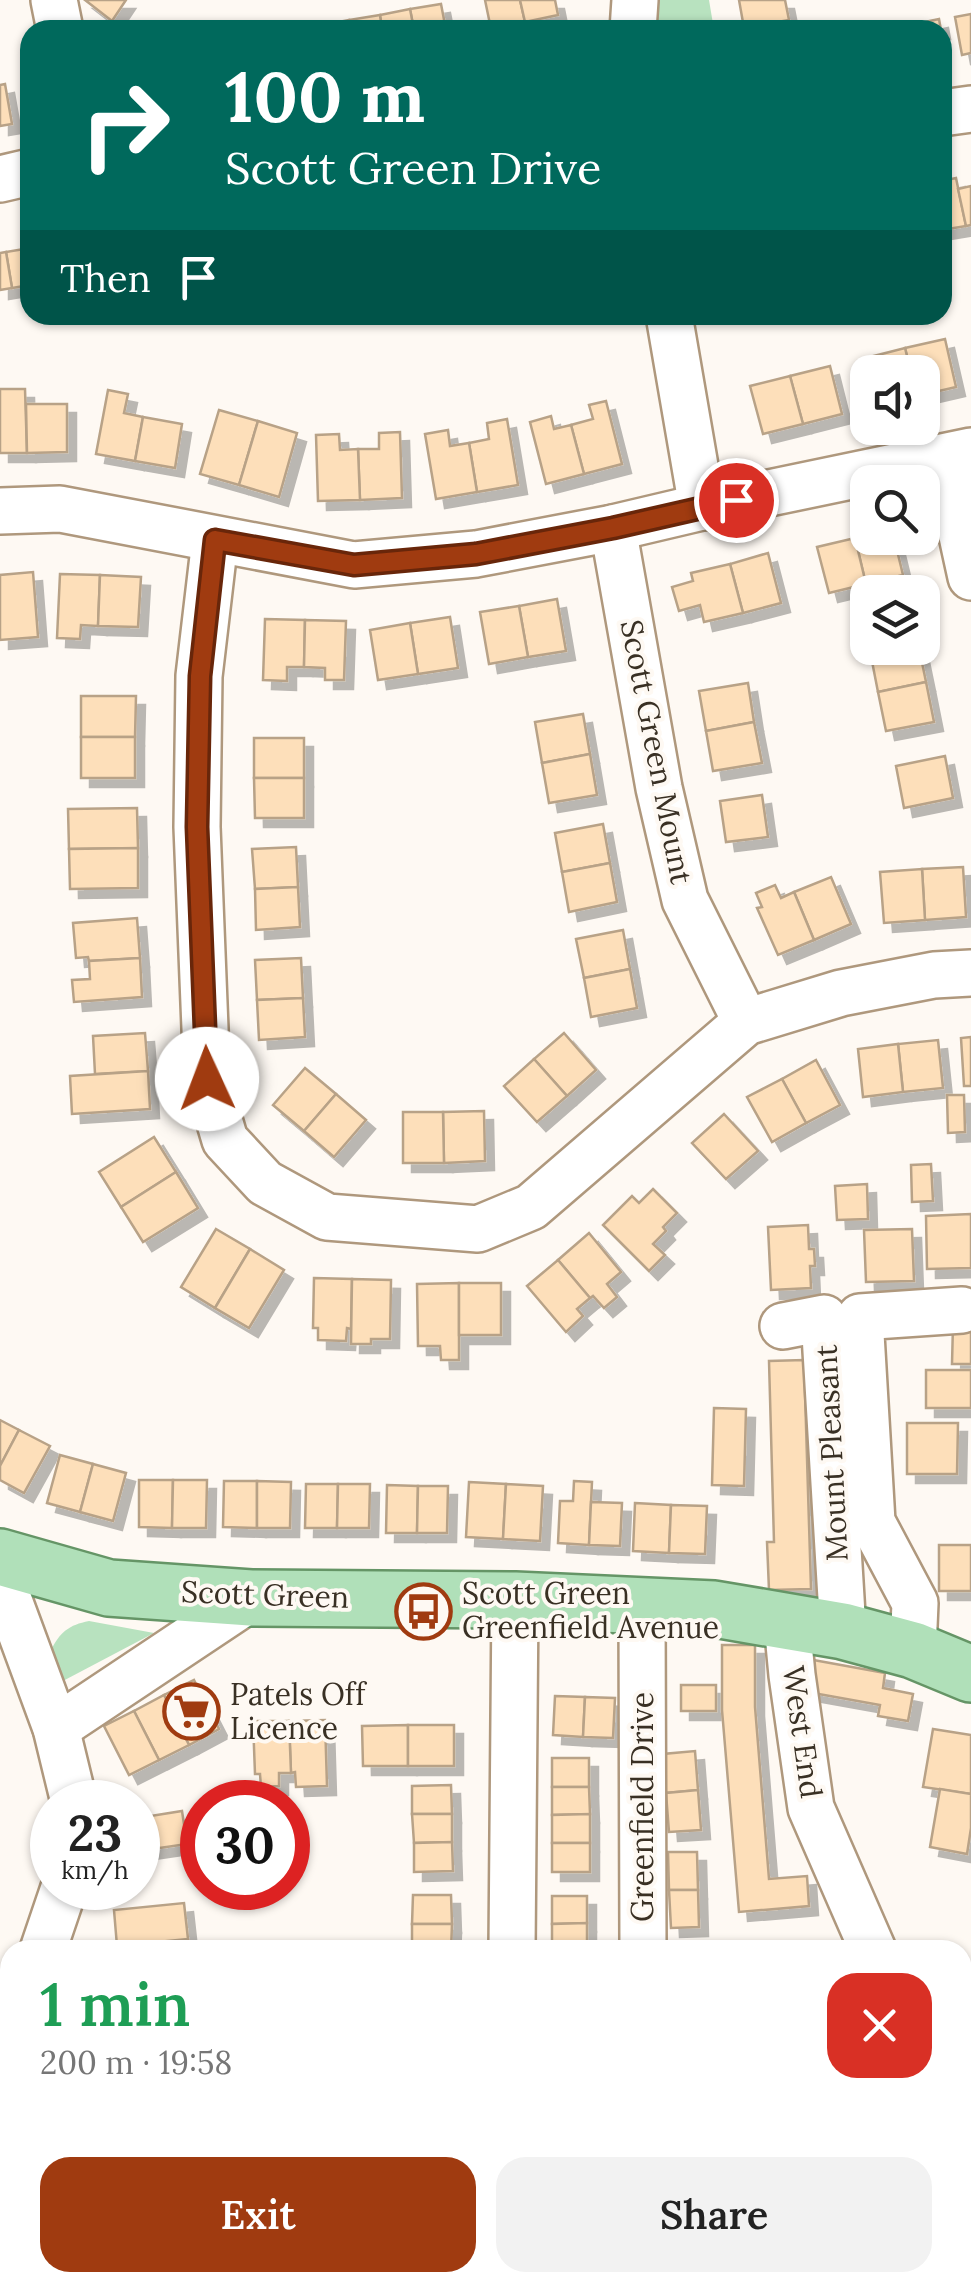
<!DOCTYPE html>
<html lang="en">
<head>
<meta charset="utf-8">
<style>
	body { margin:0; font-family:Lora,serif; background:#f2f2f2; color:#222; height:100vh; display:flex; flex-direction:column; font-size:38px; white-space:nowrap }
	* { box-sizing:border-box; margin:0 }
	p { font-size:32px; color:#767676 }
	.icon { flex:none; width:55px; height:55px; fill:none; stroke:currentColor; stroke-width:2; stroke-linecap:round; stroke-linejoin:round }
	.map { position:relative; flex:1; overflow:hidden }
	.side { position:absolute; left:0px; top:1940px; width:972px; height:352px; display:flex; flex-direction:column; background:#fff; border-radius:30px 30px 0 0; box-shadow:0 2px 8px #0004 }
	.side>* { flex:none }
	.banner { position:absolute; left:20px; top:20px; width:932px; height:305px; border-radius:30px; box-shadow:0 2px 8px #0004; background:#00695c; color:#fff; overflow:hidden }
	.controls { position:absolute; left:850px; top:355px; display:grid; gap:20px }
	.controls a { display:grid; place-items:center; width:90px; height:90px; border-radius:20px; background:#fff; box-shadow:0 2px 8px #0004; font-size:50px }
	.speed { position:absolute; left:30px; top:1780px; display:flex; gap:20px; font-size:50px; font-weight:700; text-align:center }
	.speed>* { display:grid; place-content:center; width:130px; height:130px; border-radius:50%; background:#fff; box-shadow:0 2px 8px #0004; line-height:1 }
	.speed small { font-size:25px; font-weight:400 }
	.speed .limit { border:15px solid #d22; background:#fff; color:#111 }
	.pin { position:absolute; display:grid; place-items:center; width:85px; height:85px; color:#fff; margin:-42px; border:5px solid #fff; border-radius:50%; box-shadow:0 2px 10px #0007 }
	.me { position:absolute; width:110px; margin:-55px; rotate:358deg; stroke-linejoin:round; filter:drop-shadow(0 0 8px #0008) }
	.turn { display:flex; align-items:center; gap:35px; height:210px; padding:0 40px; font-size:45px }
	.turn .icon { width:130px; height:130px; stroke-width:2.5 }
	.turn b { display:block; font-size:70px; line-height:85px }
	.then { display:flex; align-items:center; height:95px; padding:0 40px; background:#0003; gap:20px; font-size:38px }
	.round { display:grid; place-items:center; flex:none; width:105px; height:105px; border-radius:30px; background:#f2f2f2 }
	.summary { display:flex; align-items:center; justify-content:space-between; height:170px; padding:0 40px }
	h1 { font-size:60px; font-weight:600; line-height:75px; color:#1e9e55 }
	.action { display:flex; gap:20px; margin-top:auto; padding:20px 40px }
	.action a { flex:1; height:115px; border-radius:30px; background:#a03b10; color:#fff; font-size:40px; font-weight:600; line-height:115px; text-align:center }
	.action a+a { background:#f2f2f2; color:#222 }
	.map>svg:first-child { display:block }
	.green { fill:#b8e2bf }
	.building { fill:#fddfba; stroke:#b8a287; stroke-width:2.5; filter:url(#shadow) }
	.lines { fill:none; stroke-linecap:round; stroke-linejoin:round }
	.minor-casing { stroke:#af987d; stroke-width:50 }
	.major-casing { stroke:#659566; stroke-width:60 }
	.minor { stroke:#fff; stroke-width:45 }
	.major { stroke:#b0e0b9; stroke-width:55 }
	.route-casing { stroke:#68260a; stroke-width:25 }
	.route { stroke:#a03b10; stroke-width:18 }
	.labels { text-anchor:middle; stroke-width:8; stroke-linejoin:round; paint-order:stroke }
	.street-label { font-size:30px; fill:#393024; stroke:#fef9f3 }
	.poi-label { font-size:30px; fill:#393024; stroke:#fef9f3; text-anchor:start }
</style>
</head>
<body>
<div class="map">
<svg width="971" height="2291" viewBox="0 0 971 2291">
	<defs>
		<filter id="shadow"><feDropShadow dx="9" dy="9" stdDeviation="0" flood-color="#0004"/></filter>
	</defs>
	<rect width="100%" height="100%" fill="#fef9f3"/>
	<g class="green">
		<path d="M648,0H709L714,30H647Z"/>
		<path d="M89,1621L154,1633L61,1682L51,1650C60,1632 69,1625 89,1621Z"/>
	</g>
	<g class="building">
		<path d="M85,0H126L112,21Z"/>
		<path d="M485,0H520L525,22L491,29Z"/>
		<path d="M520,0H555L558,15L525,22Z"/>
		<path d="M739,0H785L789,20L744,28Z"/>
		<path d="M441,4L446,30H414L410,9Z"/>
		<path d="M410,9L414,30H382L380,15Z"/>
		<path d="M971,14V53L962,55L955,17Z"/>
		<path d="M380,15L382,30H350L349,20Z"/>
		<path d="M939,19L941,30H907L906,26Z"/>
		<path d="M349,20L350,30H319L318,26Z"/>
		<path d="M5,84L12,124L0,126V85Z"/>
		<path d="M956,178L966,226L942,230V181Z"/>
		<path d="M971,186V225L966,226L958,189Z"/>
		<path d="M30,248V285L12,288L6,252Z"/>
		<path d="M6,252L12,288L0,290V253Z"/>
		<path d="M945,339L956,387L922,395V372H911L905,348Z"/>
		<path d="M905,348L911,372H870L866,358Z"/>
		<path d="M830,366L842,414L803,424L790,376Z"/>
		<path d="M790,376L803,424L763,434L750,386Z"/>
		<path d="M0,389H25L27,453H0Z"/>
		<path d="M108,390L128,394L124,413L143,417L135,461L96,454Z"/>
		<path d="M606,401L622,464L584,474L571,425L593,419L589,405Z"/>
		<path d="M26,404H67V452L27,453Z"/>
		<path d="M219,410L258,421L239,485L200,474Z"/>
		<path d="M551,416L554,429L571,425L584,474L546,484L530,422Z"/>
		<path d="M143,417L182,424L175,468L135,461Z"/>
		<path d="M507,419L518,485L477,492L469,443L489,439L487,423Z"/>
		<path d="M258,421L297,433L279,497L239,485Z"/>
		<path d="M448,430L450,446L469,443L477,492L436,499L425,434Z"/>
		<path d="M400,432L402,498L360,500L358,449H379V433Z"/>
		<path d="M339,434L340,450L358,449L360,500L318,501L316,435Z"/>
		<path d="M868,535V538H894L903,575L866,584L855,538Z"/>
		<path d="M855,538L866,584L829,593L817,547Z"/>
		<path d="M768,553L781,603L743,613L730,564Z"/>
		<path d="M730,564L743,613L704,622L700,605L679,611L672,587L693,581L691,573Z"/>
		<path d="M33,572L38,637L0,640V575Z"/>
		<path d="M60,574L100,575L98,626L81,625L80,639L57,638Z"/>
		<path d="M100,575L141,577L138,627L98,626Z"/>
		<path d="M557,599L566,651L528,657L519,606Z"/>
		<path d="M519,606L528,657L489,664L480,612Z"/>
		<path d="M450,617L458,668L418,674L410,623Z"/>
		<path d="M265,619L305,620L304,667H287V681L263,680Z"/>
		<path d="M305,620L346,621L344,680H325V668L304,667Z"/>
		<path d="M410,623L418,674L378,680L370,630Z"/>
		<path d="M889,648H919L926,682L878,692L870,651Z"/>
		<path d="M926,682L934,722L886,731L878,692Z"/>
		<path d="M748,683L754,722L706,731L699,691Z"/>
		<path d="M81,696H136L135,737H81Z"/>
		<path d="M583,714L590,754L542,763L535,722Z"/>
		<path d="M754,722L762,763L713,771L706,731Z"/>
		<rect x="81" y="737" width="54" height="41"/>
		<rect x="254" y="738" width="50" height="40"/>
		<path d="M590,754L597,795L549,803L542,763Z"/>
		<path d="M945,756L953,798L904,808L896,766Z"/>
		<path d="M254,778H304V818H255Z"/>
		<path d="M762,795L768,837L726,842L720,801Z"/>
		<path d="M137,808L138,848L69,849L68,809Z"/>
		<path d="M603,824L610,863L562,872L555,833Z"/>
		<path d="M296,847L298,887L255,889L252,849Z"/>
		<path d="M138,848V888L70,889L69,849Z"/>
		<path d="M610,863L617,902L569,912L562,872Z"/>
		<path d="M963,867L966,917L925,920L922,869Z"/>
		<path d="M922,869L925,920L884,923L880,872Z"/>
		<path d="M831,877L851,924L814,940L794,892Z"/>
		<path d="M775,885L781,898L794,892L814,940L778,955L757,908L762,907L756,893Z"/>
		<path d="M298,887L300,927L256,930L255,889Z"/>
		<path d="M137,918L140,958L89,961L88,957L76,958L73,923Z"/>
		<path d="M623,930L630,969L584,978L576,939Z"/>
		<path d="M140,958L142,997L74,1002L72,980L90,979L89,961Z"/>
		<path d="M301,958L303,998L257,1000L255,960Z"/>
		<path d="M630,969L637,1008L591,1017L584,978Z"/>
		<path d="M303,998L305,1037L259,1040L257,1000Z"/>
		<path d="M145,1033L148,1071L95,1074L93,1036Z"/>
		<path d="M564,1033L596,1070L567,1096L534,1059Z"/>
		<path d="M971,1037V1086H964L961,1038Z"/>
		<path d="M938,1040L943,1088L903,1092L898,1044Z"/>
		<path d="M898,1044L903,1092L863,1097L858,1049Z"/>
		<path d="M534,1059L567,1096L537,1122L504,1086Z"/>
		<path d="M816,1060L840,1105L806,1123L782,1079Z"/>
		<path d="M305,1068L336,1094L304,1131L273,1105Z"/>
		<path d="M148,1071L150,1109L72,1114L70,1076Z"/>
		<path d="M782,1079L806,1123L772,1142L747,1097Z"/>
		<path d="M336,1094L366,1120L334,1157L304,1131Z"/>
		<path d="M947,1095H964L965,1132L948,1133Z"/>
		<path d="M484,1111L485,1161L444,1163L443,1112Z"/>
		<path d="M403,1112H443L444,1163H403Z"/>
		<path d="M724,1114L758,1151L726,1179L692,1143Z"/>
		<path d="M154,1137L176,1172L121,1207L99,1172Z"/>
		<path d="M931,1164L933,1201L912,1202L911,1165Z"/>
		<path d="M176,1172L198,1208L143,1242L121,1207Z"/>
		<path d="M867,1184L868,1219L837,1220L835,1186Z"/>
		<path d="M653,1189L677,1213L663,1227L666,1231L653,1244L665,1255L649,1271L603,1225L632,1196L639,1203Z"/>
		<path d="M971,1214V1268L927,1269L926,1216Z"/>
		<path d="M808,1225L809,1249H814L815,1266H810L811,1288L771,1290L768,1227Z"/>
		<path d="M216,1229L250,1249L215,1308L181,1287Z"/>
		<path d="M912,1229L914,1281L866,1282L864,1230Z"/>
		<path d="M589,1233L621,1272L607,1284L617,1297L604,1308L593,1296L590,1298L558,1260Z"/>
		<path d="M250,1249L284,1270L249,1328L215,1308Z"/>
		<path d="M558,1260L590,1298L577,1309L583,1316L566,1332L527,1286Z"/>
		<path d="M314,1278L352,1279L351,1329L347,1328L346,1341L318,1340V1328H313Z"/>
		<path d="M352,1279L391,1280L390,1339H371V1344H351Z"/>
		<path d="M459,1283V1360H441L440,1346H418L417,1284Z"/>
		<rect x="459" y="1283" width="42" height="52"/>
		<path d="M953,1325H971V1364H952Z"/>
		<path d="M804,1360L811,1589L769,1590L767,1542H774L769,1361Z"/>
		<rect x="926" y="1370" width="45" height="38"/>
		<path d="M714,1408L746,1409L744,1486L712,1485Z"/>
		<path d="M0,1420L19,1430L0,1466Z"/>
		<path d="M907,1423H958L957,1474H907Z"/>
		<path d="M19,1430L50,1446L24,1493L0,1480V1466Z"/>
		<path d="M60,1455L93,1464L80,1512L47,1503Z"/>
		<path d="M93,1464L126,1473L113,1521L80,1512Z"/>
		<path d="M139,1480H173L172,1528L139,1527Z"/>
		<path d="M173,1480H207L206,1528H172Z"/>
		<path d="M224,1481H257V1528L223,1527Z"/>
		<path d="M257,1481L291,1482L290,1528H257Z"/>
		<path d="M574,1481L592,1482L589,1545L558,1543L560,1501H573Z"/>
		<path d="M469,1482L506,1484L503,1539L466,1537Z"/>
		<path d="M306,1484H338L337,1528H305Z"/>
		<path d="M338,1484H370L369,1528H337Z"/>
		<path d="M506,1484L543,1486L540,1541L503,1539Z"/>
		<path d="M387,1485L418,1486L417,1533H386Z"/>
		<path d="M418,1486H448L447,1533H417Z"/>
		<path d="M591,1502L622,1503L620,1546L589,1545Z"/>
		<path d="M635,1503L671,1505L669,1553L633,1551Z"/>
		<path d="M671,1505L707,1506L705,1554L669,1553Z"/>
		<rect x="939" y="1545" width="32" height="46"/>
		<path d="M722,1645H755V1707L769,1879L807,1876L809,1906L739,1912L722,1710Z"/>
		<path d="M808,1659L885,1673L883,1688L913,1694L908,1721L878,1716L880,1705L802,1691Z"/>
		<path d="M194,1680L219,1729L189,1745L164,1695Z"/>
		<rect x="681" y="1685" width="35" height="26"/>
		<path d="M164,1695L189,1745L159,1760L134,1711Z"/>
		<path d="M555,1696L585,1697L583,1737L553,1735Z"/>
		<path d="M585,1697L615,1698L613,1738L583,1737Z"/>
		<path d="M134,1711L159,1760L129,1775L104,1726Z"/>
		<path d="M325,1720L327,1786L296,1787L295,1772L291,1773L289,1721Z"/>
		<path d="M253,1721H289L291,1773H279V1786L261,1787L260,1774H255Z"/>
		<path d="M408,1725V1766H363L362,1726Z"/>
		<rect x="408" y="1725" width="46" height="41"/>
		<path d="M933,1729L971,1735V1794L923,1787Z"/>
		<path d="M695,1751L698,1790L666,1793L663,1754Z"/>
		<rect x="552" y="1758" width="37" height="29"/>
		<path d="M451,1785L452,1814H412V1786Z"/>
		<path d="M552,1787H589L590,1814L552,1815Z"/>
		<path d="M940,1789L971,1794V1828L967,1854L930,1847Z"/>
		<path d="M698,1790L701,1830L669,1832L666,1793Z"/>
		<path d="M182,1811L187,1844L139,1851L138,1818Z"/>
		<path d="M412,1814H452V1842L414,1843Z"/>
		<path d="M590,1814V1843H552V1815Z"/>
		<path d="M452,1842L453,1871L414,1872V1843Z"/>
		<rect x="552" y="1843" width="38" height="29"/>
		<path d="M668,1852H697L698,1890H669Z"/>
		<path d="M669,1890H698L699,1927L671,1928Z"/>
		<path d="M413,1895H451L452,1924H412Z"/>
		<path d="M552,1896H587V1923L552,1924Z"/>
		<path d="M184,1903L188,1939L117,1946L114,1910Z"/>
		<path d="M587,1923V1950H552V1924Z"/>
		<path d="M412,1924H452L451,1950H412Z"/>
		<path d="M10,2176V2239L0,2240V2177Z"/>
	</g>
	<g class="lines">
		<defs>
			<g id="minor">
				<path d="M54,0L60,30"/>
				<path d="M633,30L635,0"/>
				<path d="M942,113L971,109"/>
				<path d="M0,179L30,172"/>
				<path d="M669,315L702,507"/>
				<path d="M945,458L971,577"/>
				<path d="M0,511L60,509L354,565L476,554L613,528L702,507L971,451"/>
				<path d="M613,528L659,788L685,900L746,1022"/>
				<path d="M215,540L199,676L197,827L207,1079L225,1140L265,1183L327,1217L478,1229L531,1207L746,1022L841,993L934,975L971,973"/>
				<path d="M783,1326L824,1318L843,1631"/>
				<path d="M0,1576L56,1728L74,1802"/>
				<path d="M642,1604L643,1950"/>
				<path d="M787,1623L792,1675L811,1808L873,1950"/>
				<path d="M913,1650L915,1603L872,1522L860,1317L962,1310"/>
				<path d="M56,1728L251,1598"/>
				<path d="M43,1950L64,1888"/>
				<path d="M512,1950L515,1600"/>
				<path d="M0,2039L10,2038"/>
				<path d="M510,2282L511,2291"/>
			</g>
			<path id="major" d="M0,1557L109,1588L251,1598L515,1600L714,1609L843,1631L913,1650L971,1674"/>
		</defs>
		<use href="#minor" class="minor-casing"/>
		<use href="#major" class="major-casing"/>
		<use href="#minor" class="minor"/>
		<use href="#major" class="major"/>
	</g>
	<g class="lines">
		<defs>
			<path id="route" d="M207,1079L197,827L200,676L215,540L354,565L476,554L613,528L736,500"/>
		</defs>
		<use href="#route" class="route-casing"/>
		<use href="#route" class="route"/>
	</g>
	<defs>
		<symbol id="bus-ring" viewBox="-11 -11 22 22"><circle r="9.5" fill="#fef9f3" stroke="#a03b10" stroke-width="1.5"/><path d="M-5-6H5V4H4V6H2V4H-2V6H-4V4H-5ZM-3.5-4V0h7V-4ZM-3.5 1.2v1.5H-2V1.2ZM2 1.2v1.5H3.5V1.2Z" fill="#a03b10"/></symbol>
		<symbol id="supermarket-ring" viewBox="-11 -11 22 22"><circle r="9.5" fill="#fef9f3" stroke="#a03b10" stroke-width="1.5"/><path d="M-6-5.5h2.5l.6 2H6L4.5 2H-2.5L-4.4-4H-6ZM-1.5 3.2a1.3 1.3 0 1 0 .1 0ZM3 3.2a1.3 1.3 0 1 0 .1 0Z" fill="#a03b10"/></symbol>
	</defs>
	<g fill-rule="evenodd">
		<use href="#bus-ring" x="392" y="1580" width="63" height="63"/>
		<use href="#supermarket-ring" x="160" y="1680" width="63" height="63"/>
	</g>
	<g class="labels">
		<g class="street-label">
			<text transform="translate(656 752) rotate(79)" y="10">Scott Green Mount</text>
			<text transform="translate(832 1453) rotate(-93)" y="10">Mount Pleasant</text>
			<text transform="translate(265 1595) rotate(2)" y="10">Scott Green</text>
			<text transform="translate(802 1732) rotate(82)" y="10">West End</text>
			<text transform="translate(643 1807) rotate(-90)" y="10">Greenfield Drive</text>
		</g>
		<g class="poi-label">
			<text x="462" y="1604">Scott Green<tspan x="462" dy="34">Greenfield Avenue</tspan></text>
			<text x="230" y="1705">Patels Off<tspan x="230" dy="34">Licence</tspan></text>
		</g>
	</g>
</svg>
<div class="controls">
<a><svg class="icon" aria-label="sound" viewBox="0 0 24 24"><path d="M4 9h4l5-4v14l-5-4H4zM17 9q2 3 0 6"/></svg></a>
<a><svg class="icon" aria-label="search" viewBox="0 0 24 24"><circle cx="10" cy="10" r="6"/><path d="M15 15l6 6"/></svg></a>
<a><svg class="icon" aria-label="layers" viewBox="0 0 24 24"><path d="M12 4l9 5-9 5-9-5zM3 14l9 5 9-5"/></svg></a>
</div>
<div class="speed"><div>23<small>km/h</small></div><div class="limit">30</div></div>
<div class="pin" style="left:736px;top:500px;background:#d93025"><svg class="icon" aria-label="arrive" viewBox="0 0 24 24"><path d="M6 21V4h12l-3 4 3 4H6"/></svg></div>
<svg class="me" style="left:207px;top:1079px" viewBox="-20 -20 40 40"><circle r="19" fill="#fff"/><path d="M0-13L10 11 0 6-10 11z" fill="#a03b10"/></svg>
<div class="banner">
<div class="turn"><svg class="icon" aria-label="right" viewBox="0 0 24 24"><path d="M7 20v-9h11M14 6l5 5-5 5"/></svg><div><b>100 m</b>Scott Green Drive</div></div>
<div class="then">Then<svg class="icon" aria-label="arrive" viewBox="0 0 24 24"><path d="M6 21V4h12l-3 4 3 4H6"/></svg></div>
</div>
<section class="side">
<div class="summary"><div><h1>1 min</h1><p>200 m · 19:58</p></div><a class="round" style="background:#d93025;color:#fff"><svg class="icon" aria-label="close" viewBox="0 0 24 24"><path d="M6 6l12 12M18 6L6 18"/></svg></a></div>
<div class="action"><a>Exit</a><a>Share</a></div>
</section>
</div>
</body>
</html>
